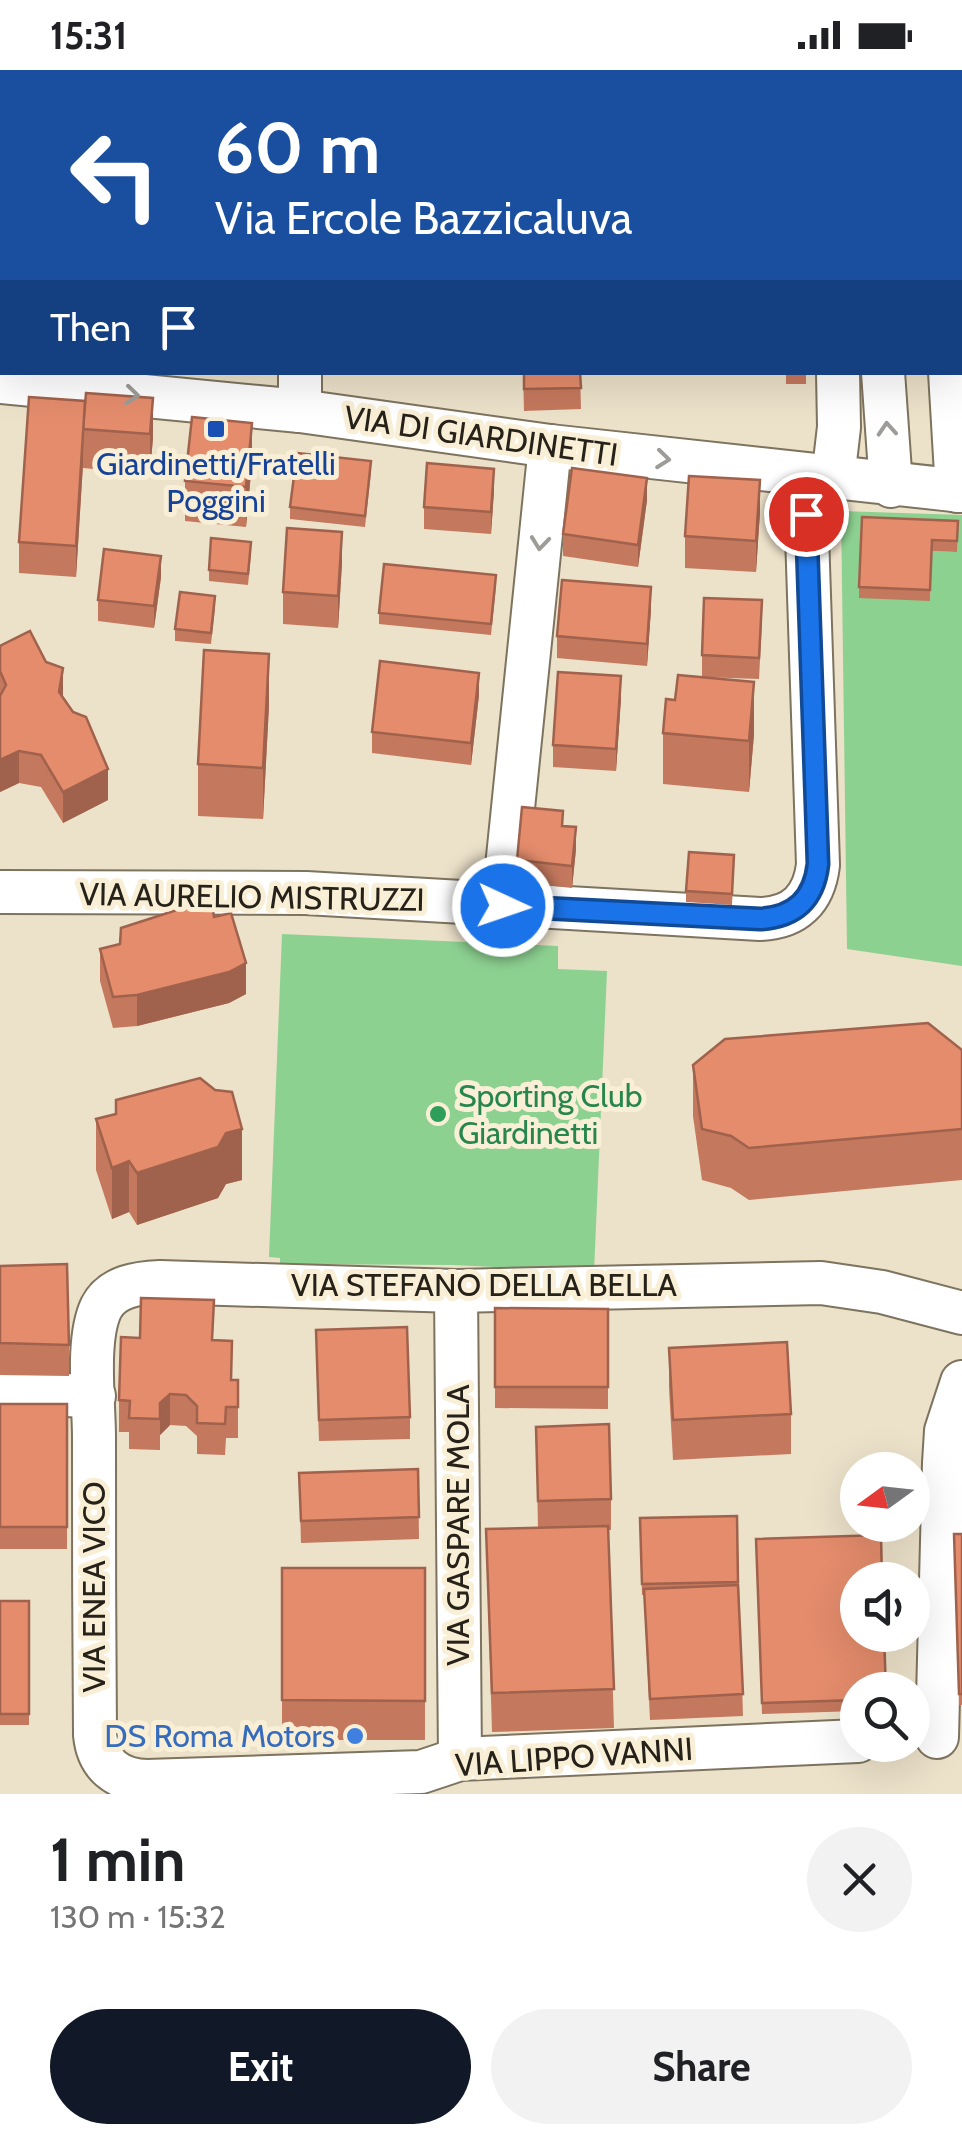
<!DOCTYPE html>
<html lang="en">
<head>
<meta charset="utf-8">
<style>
	body { margin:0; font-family:Cabin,sans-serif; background:#f2f2f2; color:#202124; height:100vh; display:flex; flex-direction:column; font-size:38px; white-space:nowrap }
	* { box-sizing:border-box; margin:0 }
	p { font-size:32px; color:#757577 }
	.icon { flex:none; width:55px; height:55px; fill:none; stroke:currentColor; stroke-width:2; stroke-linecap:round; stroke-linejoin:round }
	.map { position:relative; height:1724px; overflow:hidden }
	.side { display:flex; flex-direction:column; background:#fff; flex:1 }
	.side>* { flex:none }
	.guide { position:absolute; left:0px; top:0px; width:962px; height:305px; box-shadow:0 10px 40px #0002; background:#1a4fa0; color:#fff; overflow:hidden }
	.needle { width:65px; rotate:255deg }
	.buttons { position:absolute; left:840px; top:1382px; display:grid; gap:20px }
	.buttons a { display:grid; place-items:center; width:90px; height:90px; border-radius:50%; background:#fff; box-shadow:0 10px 40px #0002; font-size:50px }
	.pin { position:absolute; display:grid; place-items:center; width:85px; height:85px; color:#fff; margin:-42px; border:5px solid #fff; border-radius:50%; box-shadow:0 2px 10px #0007 }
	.me { position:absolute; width:110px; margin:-55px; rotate:93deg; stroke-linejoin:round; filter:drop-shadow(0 0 8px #0008) }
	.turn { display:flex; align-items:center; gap:35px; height:210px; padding:0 50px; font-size:45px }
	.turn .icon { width:130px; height:130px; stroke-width:2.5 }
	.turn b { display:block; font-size:70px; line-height:85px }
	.then { display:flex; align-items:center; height:95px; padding:0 50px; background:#0003; gap:20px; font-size:38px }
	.round { display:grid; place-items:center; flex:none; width:105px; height:105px; border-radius:52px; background:#f2f2f2 }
	.summary { display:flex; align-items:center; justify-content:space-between; height:170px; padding:0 50px }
	h1 { font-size:60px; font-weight:700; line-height:75px }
	.primary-button { display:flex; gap:20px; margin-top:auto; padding:20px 50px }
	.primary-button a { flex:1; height:115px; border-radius:60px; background:#111827; color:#fff; font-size:40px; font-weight:700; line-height:115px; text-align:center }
	.primary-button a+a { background:#f2f2f2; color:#202124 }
	.status { display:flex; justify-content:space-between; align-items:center; height:70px; padding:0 50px; background:#fff; direction:ltr }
	.status svg { height:28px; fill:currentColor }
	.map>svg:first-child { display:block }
	.green { fill:#8dd191; fill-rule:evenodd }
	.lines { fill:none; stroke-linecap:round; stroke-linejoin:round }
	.minor-casing { stroke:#7d735e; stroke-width:46 }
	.minor { stroke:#fff; stroke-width:42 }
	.wall { fill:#c4785d }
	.shaded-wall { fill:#a0624c }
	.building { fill:#e48c6c; stroke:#a0624c; stroke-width:2.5 }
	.oneway { stroke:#9d9c98 }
	.route-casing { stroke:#114b97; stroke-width:25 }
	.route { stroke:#1a73e8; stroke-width:18 }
	.transit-dot { fill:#1a4fb4; stroke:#f9efd6; stroke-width:4 }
	.leisure-dot { fill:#2e9e5b; stroke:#f9efd6; stroke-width:4 }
	.shop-dot { fill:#3f7fe0; stroke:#f9efd6; stroke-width:4 }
	.labels { text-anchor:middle; stroke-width:10; stroke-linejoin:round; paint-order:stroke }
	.street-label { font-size:32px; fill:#262219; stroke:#f9efd6 }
	.transit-label { font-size:32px; fill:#164399; stroke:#f9efd6 }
	.leisure-label { font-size:32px; fill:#27864d; stroke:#f9efd6; text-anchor:start }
	.shop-label { font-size:32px; fill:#366cbe; stroke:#f9efd6; text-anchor:end }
</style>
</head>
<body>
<div class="status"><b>15:31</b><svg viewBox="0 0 49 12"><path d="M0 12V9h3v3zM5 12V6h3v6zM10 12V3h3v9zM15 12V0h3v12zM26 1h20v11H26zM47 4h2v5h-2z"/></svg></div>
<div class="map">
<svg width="962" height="1724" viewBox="0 0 962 1724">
	<rect width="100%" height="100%" fill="#ece1c9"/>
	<g class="green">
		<path d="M841,441L962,445V896L847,879ZM862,458L957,482L932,481L930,531Z"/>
		<path d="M282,864L558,876V899L607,901L594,1202L453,1195L280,1194V1188L269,1187Z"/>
	</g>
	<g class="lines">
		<defs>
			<g id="minor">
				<path d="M831,0V2"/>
				<path d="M923,0V2"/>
				<path d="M305,2V0"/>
				<path d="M883,302L891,416"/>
				<path d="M950,302L957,421"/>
				<path d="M0,312L300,341L550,376L962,421"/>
				<path d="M300,341V302"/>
				<path d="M833,409L839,357L838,302"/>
				<path d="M0,822L306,823L760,849C795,848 814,829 818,795L805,405"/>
				<path d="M503,836L550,376"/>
				<path d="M456,1221L460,1689"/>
				<path d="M0,1323L94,1326"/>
				<path d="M937,1667L944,1393L946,1361L962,1312"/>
				<path d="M858,1671L460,1689L421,1702L147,1711C117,1710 98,1695 95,1665C94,1566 94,1466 94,1367C94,1332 86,1270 101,1238C112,1216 138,1213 160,1212L456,1221L821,1213L882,1222L962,1243"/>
			</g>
		</defs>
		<use href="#minor" class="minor-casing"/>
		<use href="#minor" class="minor"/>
	</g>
	<g class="wall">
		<path d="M523,302H580L581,339L524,341Z"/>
		<rect x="786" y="302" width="20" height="12"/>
		<path d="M153,328V367L150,404L83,398V394L76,507L19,503V472L85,331Z"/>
		<path d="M252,392L246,457L185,451V411Z"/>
		<path d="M371,402L365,457L290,449V437Z"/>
		<path d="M494,420L491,464L424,459V437Z"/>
		<path d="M647,430L638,497L563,486V464Z"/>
		<path d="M760,442L756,502L685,498V466Z"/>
		<path d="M958,451L957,482L932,481L930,531L859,528V517Z"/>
		<path d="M251,483L248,515L209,511V500Z"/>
		<path d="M342,493L338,558L283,554V522Z"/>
		<path d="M161,507L154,558L98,551V530Z"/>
		<path d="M496,516L491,565L379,554V543Z"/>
		<path d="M215,538L211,574L175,571V559Z"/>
		<path d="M651,539L647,596L557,588V566Z"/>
		<path d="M762,552L759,609L702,607V585Z"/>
		<path d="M0,576L63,628L108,730L63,753L41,717L19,713L0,722Z"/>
		<path d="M479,625L471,695L372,683V662Z"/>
		<path d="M621,628L616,701L553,697V675Z"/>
		<path d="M269,635L263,749L198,746V694Z"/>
		<path d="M663,663L754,664L749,722L663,714Z"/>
		<path d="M576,779L572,818L517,812V790Z"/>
		<path d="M734,796L732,835L686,832V821Z"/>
		<path d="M214,847L246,924L229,933L137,956L113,958L100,911V879Z"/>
		<path d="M962,980V1110L749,1130L731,1118L702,1110L693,1046V995Z"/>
		<path d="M96,1049L242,1110L226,1114L218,1128L137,1155L129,1142L112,1149L96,1100Z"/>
		<path d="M0,1196L69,1275V1306L0,1305Z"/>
		<path d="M495,1238L608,1239V1339L495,1338Z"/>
		<path d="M213,1270L231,1310H238V1368H226L225,1385L197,1384V1366L186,1356L170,1355L160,1365V1380L129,1379V1362H119V1330Z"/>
		<path d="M669,1278L791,1344V1384L673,1390L669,1318Z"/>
		<path d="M316,1282L410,1347V1369L319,1371Z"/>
		<rect x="0" y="1334" width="67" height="145"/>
		<path d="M536,1357L611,1429V1460H608L614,1658L492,1662L486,1459L538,1458Z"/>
		<path d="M418,1399L419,1469L301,1473L299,1403Z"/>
		<path d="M737,1446L743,1646L650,1650L644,1525H642L640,1448Z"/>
		<path d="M954,1464H962V1635H959Z"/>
		<path d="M756,1469L858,1620V1641L762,1644Z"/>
		<rect x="282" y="1498" width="143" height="172"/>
		<rect x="0" y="1531" width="29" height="124"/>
	</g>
	<g class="shaded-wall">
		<path d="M153,328V367L150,404V364Z"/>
		<path d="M252,353V392L246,457V417Z"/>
		<path d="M83,363V394L76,507V476Z"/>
		<path d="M494,399V420L491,464V442Z"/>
		<path d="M647,408V430L638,497V475Z"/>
		<path d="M760,410V442L756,502V471Z"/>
		<path d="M342,462V493L338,558V526Z"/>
		<path d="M161,486V507L154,558V536Z"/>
		<path d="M651,517V539L647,596V574Z"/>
		<path d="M269,584V635L263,749V698Z"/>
		<path d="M63,598V630L59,622Z"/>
		<path d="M479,603V625L471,695V673Z"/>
		<path d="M621,606V628L616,701V679Z"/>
		<path d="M754,612V664L749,722V671Z"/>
		<path d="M19,681V713L0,722V690Z"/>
		<path d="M108,699V730L63,753V722Z"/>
		<path d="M576,757V779L572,818V796Z"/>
		<path d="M246,893V924L229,933L137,956V925Z"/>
		<path d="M242,1059V1110L226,1114L218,1128L137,1155V1103L226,1063Z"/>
		<path d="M129,1091V1142L112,1149V1098Z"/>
		<path d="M170,1324V1355L160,1365V1380V1333Z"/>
	</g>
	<g class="building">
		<path d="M25,0H39L48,2H24Z"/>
		<path d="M357,0H420V2H356Z"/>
		<rect x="552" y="0" width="154" height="2"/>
		<path d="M524,302H580L581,318L524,319Z"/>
		<path d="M86,323L153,328L150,364L83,359Z"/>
		<path d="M29,327L85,331L76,476L19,472Z"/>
		<path d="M192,347L252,353L246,417L185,411Z"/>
		<path d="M297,383L371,391L365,446L290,437Z"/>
		<path d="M427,393L494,399L491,442L424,437Z"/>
		<path d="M572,398L647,408L638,475L563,464Z"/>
		<path d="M689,406L760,410L756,471L685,466Z"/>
		<path d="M862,447L958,451L957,471L932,470L930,520L859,517Z"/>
		<path d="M287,458L342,462L338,526L283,522Z"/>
		<path d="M211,468L251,472L248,504L209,500Z"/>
		<path d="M104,479L161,486L154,536L98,530Z"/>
		<path d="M384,494L496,505L491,554L379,543Z"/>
		<path d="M562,510L651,517L647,574L557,566Z"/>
		<path d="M180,522L215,526L211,563L175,559Z"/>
		<path d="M704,528L762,530L759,588L702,585Z"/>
		<path d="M30,561L46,592L63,598L59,622L73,642L86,647L108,699L63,722L41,685L19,681L0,690V626L6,615L0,601V576Z"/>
		<path d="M204,580L269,584L263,698L198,694Z"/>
		<path d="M380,591L479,603L471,673L372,662Z"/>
		<path d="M558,602L621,606L616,679L553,675Z"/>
		<path d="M678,605L754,612L749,671L663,663L666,629L675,630Z"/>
		<path d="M522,737L563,741L562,756L576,757L572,796L517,790Z"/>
		<path d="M689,782L734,785L732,824L686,821Z"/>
		<path d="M211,829L214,847L231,843L246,893L229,902L137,925L113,927L100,879L120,874L121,858Z"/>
		<path d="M928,953L962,980V1059L749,1078L731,1066L702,1059L693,995L725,969Z"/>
		<path d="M200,1008L215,1020L232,1022L242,1059L226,1063L218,1077L137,1103L129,1091L112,1098L96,1049L116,1044V1030Z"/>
		<path d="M67,1194L69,1275L0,1273V1196Z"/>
		<path d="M141,1228L214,1230L212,1270L232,1271L231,1310H238V1337H226L225,1354L197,1353V1336L186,1325L170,1324L160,1333V1349L129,1348L130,1331L119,1330L121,1267L140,1268Z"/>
		<path d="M495,1238L608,1239V1317H495Z"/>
		<path d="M407,1257L410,1347L319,1350L316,1260Z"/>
		<path d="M787,1272L791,1344L673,1350L669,1278Z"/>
		<rect x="0" y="1334" width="67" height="123"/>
		<path d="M609,1354L611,1429L538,1431L536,1357Z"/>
		<path d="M418,1399L419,1447L301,1451L299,1403Z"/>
		<path d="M737,1446L738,1512L642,1514L640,1448Z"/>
		<path d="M608,1456L614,1619L492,1623L486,1459Z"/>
		<path d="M954,1464H962V1624H959Z"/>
		<path d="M881,1465L882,1510H858V1565H884L886,1620H858V1630L762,1633L756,1469Z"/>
		<path d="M282,1498H425V1631L282,1630Z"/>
		<path d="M738,1515L743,1624L650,1629L644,1519Z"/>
		<rect x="0" y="1531" width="29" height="113"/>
	</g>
	<defs><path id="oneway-chevron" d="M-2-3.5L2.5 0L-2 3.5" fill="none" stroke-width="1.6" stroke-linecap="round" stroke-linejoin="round" transform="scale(2.5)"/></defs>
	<g class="oneway">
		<use href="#oneway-chevron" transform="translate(132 325) rotate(6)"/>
		<use href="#oneway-chevron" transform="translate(887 359) rotate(-94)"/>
		<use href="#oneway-chevron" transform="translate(663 389) rotate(6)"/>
		<use href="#oneway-chevron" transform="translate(540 473) rotate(96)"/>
	</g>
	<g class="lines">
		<defs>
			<path id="route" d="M503,836L760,849C795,847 814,829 818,794L806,444"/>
		</defs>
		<use href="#route" class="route-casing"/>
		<use href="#route" class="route"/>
	</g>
	<rect class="transit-dot" x="206" y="349" width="20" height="20" rx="5"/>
	<circle class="leisure-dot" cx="438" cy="1044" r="10"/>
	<circle class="shop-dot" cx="355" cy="1666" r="10"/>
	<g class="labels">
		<g class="street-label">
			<text transform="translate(481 366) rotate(8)" y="11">VIA DI GIARDINETTI</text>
			<text transform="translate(252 827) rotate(1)" y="11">VIA AURELIO MISTRUZZI</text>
			<text x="484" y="1226">VIA STEFANO DELLA BELLA</text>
			<text transform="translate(458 1455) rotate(-90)" y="11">VIA GASPARE MOLA</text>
			<text transform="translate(94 1517) rotate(-90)" y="11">VIA ENEA VICO</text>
			<text transform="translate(574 1687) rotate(-4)" y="11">VIA LIPPO VANNI</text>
		</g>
		<g class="transit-label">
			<text x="216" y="405">Giardinetti/Fratelli<tspan x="216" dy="37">Poggini</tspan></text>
		</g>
		<g class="leisure-label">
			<text x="458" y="1037">Sporting Club<tspan x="458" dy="37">Giardinetti</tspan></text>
		</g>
		<g class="shop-label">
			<text x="335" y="1677">DS Roma Motors</text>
		</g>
	</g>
</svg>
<div class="buttons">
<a><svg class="needle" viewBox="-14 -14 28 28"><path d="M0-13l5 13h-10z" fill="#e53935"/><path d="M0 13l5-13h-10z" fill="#757577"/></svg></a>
<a><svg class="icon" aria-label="sound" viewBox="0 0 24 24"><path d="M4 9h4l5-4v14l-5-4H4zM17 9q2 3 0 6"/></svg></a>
<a><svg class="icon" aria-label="search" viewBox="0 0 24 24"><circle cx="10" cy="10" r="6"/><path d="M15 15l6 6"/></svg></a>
</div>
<div class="pin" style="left:806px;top:444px;background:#d93025"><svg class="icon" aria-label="arrive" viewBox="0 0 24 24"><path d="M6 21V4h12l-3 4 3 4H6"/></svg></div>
<svg class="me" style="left:503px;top:836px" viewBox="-20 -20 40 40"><circle r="17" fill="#1a73e8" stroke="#fff" stroke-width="3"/><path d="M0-11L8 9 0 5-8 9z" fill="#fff"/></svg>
<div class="guide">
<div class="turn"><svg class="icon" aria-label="left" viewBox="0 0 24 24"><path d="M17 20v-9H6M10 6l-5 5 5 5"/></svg><div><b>60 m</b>Via Ercole Bazzicaluva</div></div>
<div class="then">Then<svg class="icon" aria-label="arrive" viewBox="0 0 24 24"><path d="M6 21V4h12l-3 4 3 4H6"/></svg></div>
</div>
</div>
<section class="side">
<div class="summary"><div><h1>1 min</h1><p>130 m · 15:32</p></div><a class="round"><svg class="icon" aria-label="close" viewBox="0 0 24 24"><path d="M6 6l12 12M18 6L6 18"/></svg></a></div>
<div class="primary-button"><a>Exit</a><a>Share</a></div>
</section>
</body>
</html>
